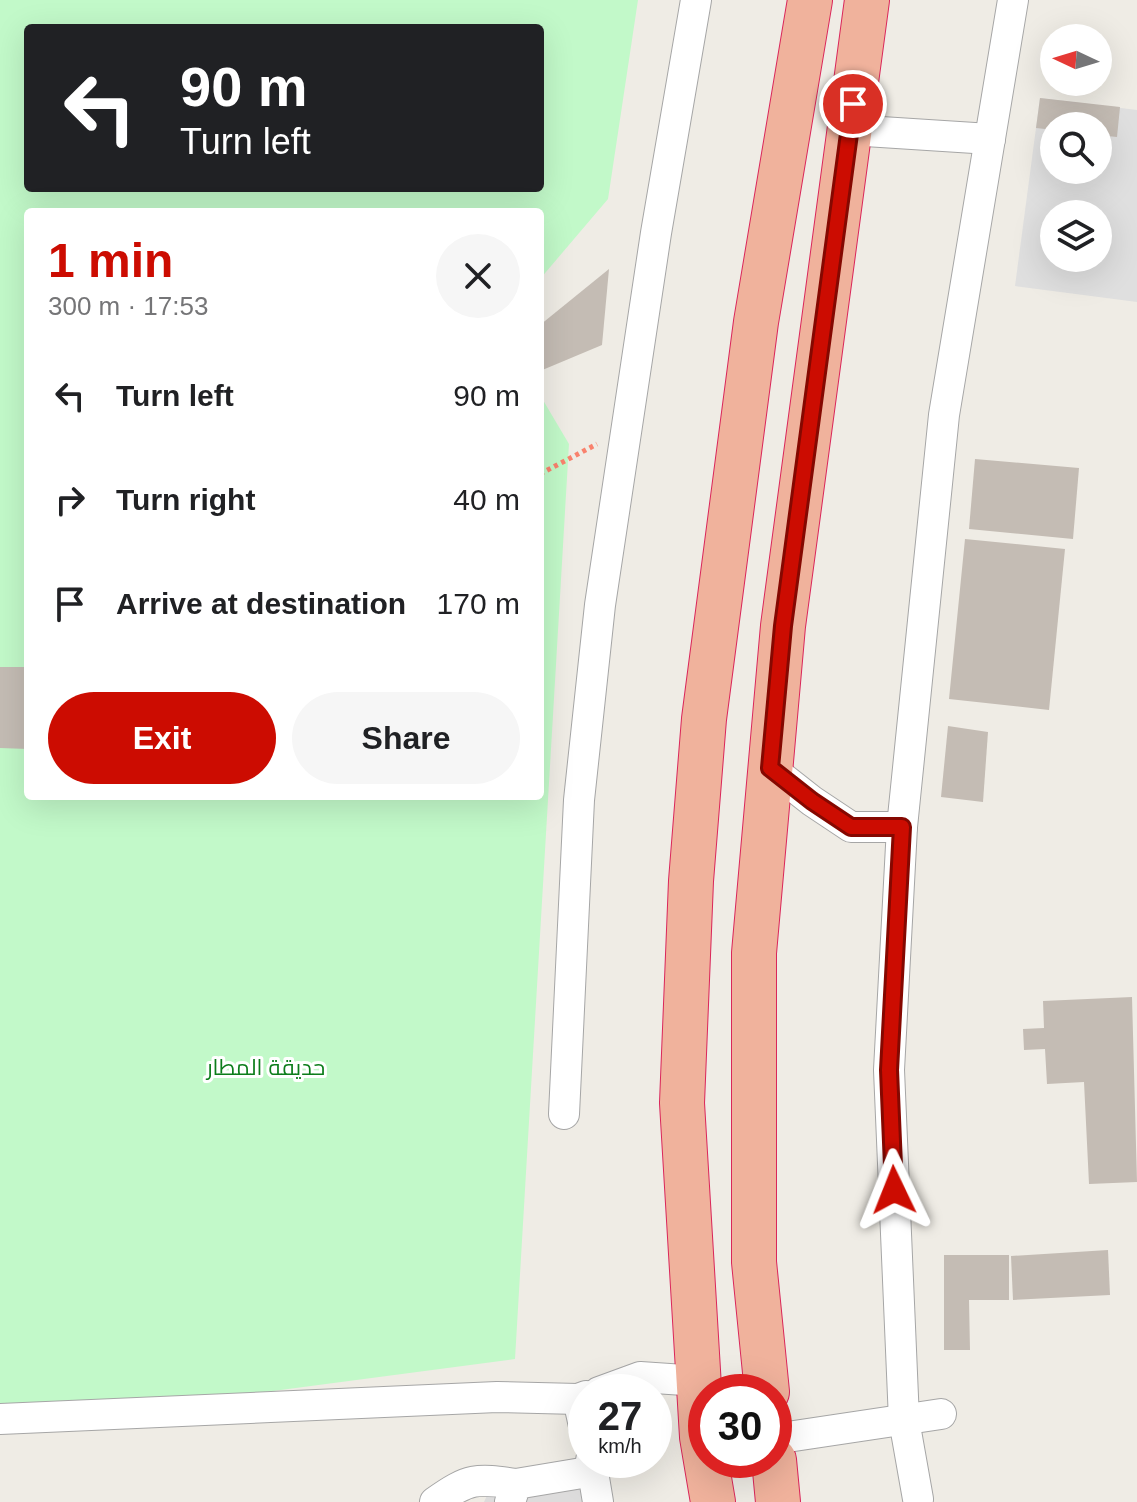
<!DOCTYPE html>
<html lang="en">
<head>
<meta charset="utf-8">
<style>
	body { margin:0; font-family:Helvetica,Cairo,sans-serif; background:#f6f6f6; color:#202124; height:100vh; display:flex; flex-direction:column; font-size:30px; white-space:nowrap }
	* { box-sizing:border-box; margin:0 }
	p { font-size:26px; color:#757577 }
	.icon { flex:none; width:44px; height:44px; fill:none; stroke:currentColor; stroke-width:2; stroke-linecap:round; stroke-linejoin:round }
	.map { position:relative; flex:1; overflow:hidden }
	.panel { position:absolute; left:24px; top:208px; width:520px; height:592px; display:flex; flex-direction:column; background:#fff; border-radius:8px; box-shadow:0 8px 32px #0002 }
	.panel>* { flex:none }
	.guide { position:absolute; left:24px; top:24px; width:520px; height:168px; border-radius:8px; box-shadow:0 8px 32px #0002; background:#202124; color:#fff; overflow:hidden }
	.needle { width:52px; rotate:274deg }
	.controls { position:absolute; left:1040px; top:24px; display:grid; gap:16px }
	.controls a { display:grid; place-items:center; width:72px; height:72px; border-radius:50%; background:#fff; box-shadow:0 8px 32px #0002; font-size:40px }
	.speed { position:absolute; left:568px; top:1374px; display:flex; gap:16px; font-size:40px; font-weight:700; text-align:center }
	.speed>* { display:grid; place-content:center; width:104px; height:104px; border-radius:50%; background:#fff; box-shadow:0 8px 32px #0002; line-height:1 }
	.speed small { font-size:20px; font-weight:400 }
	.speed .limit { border:12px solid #d22; background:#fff; color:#111 }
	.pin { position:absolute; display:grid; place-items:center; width:68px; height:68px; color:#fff; margin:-34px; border:4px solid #fff; border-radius:50%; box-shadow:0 2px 8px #0007 }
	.me { position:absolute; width:88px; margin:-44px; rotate:358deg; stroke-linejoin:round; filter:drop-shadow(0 0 6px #0008) }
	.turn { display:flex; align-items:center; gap:28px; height:168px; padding:0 24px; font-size:36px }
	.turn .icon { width:104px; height:104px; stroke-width:2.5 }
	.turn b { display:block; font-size:56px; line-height:68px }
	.round { display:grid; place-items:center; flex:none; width:84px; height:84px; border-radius:42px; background:#f6f6f6 }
	.headline { display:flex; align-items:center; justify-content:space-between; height:136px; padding:0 24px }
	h1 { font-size:48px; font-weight:700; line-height:60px; color:#cc0c01 }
	.primary-button { display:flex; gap:16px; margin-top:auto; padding:16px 24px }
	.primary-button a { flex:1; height:92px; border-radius:48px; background:#cc0c01; color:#fff; font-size:32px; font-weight:700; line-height:92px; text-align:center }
	.primary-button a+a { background:#f6f6f6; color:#202124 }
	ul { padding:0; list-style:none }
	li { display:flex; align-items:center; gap:24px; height:104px; padding:0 24px }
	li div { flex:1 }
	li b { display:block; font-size:30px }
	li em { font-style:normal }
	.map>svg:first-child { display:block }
	.residential { fill:#dddcdc }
	.park { fill:#c2f9c9; fill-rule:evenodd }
	.parking { fill:#dfdfdf; fill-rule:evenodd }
	.building { fill:#c4bcb4 }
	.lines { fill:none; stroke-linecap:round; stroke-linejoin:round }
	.minor-casing { stroke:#a6a6a6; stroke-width:32 }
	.trunk-casing { stroke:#da265a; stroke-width:46 }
	.path { stroke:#f9826d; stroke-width:5; stroke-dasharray:4 4; stroke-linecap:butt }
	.minor { stroke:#fff; stroke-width:30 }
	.trunk { stroke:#f0b29c; stroke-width:44 }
	.route-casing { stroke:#850801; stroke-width:20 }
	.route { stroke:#cc0c01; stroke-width:14 }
	.labels { text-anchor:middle; stroke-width:6; stroke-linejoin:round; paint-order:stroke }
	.park-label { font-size:22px; fill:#0c7d1b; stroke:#fff }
</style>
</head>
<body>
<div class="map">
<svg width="1137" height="1502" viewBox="0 0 1137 1502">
	<rect width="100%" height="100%" fill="#efece5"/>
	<path class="residential" d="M574,1458L583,1502H484L490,1489Z"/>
	<path class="park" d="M0,0H638L608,199L540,279V212H28V796H540V395L569,444L515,1359L0,1427ZM28,28H540V188H28Z"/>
	<path class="parking" d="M1040,98L1137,110V302L1015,286ZM1054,126H1098V170H1054ZM1054,214H1098V258H1054Z"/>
	<g class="building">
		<path d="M1040,98L1120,107L1117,137L1098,135V126H1054V130L1036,128Z"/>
		<path d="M609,269L602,345L540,371V325Z"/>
		<path d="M975,459L1079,468L1073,539L969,529Z"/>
		<path d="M965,539L1065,549L1049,710L949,699Z"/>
		<path d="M0,667H28V749L0,748Z"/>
		<path d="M948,726L988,732L983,802L941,797Z"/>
		<path d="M1132,997L1137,1182L1089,1184L1084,1082L1047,1084L1045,1049L1024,1050L1023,1029L1044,1028L1043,1001Z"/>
		<path d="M1108,1250L1110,1295L1013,1300L1011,1256Z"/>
		<path d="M944,1255H1009V1300H969L970,1350H944Z"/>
	</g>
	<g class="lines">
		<defs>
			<g id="minor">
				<path d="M850,130L990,139"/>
				<path d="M770,768L812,801L851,827H902L889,1070L904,1420L918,1499"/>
				<path d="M902,827L944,415L1013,0"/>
				<path d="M564,1114L579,800L600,605L656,233L696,0"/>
				<path d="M599,1392L640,1377L699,1381"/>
				<path d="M586,1396L578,1399L586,1435"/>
				<path d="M0,1419L497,1397L578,1399"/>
				<path d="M774,1439L941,1414"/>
				<path d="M591,1460L598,1502"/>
				<path d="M435,1502C469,1478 476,1478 516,1484"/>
				<path d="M510,1502L516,1484L594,1471"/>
			</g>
			<g id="trunk">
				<path d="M767,1392L754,1262V953L783,626L867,0"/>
				<path d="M774,1460L778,1502"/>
				<path d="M713,1502L702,1437L682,1103L691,881L704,719L756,322L810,0"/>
			</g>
		</defs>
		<use href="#minor" class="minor-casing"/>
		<use href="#trunk" class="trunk-casing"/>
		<path class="path" d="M540,474L597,444"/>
		<use href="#minor" class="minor"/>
		<use href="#trunk" class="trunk"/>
	</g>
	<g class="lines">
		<defs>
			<path id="route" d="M853,104L783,626L770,768L812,801L851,827H902L889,1070L894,1190"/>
		</defs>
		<use href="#route" class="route-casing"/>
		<use href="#route" class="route"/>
	</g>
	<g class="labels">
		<g class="park-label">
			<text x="266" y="1075">حديقة المطار</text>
		</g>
	</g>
</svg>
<div class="controls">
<a><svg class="needle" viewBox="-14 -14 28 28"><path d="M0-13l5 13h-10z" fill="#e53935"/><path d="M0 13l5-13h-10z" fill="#757577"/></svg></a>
<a><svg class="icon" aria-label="search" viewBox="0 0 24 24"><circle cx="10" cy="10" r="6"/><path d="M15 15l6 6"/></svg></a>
<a><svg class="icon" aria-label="layers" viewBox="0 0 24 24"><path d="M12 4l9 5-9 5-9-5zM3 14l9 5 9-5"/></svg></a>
</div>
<div class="speed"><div>27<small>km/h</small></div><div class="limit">30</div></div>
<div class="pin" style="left:853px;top:104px;background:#d93025"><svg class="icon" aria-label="arrive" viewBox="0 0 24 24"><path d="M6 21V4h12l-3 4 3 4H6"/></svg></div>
<svg class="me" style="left:894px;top:1190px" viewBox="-20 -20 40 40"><path d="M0-17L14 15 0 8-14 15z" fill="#cc0c01" stroke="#fff" stroke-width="4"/></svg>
<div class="guide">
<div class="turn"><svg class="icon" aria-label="left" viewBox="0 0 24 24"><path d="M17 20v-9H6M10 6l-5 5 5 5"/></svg><div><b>90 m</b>Turn left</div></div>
</div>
<section class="panel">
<div class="headline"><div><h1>1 min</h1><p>300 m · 17:53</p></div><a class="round"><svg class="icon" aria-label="close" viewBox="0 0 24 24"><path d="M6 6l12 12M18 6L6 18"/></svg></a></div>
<ul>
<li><svg class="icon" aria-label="left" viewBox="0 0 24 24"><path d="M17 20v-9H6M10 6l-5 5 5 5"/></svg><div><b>Turn left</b></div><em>90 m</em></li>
<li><svg class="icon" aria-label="right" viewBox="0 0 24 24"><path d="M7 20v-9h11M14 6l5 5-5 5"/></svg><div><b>Turn right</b></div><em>40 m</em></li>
<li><svg class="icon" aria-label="arrive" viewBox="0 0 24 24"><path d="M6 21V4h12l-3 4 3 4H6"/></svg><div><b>Arrive at destination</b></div><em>170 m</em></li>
</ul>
<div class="primary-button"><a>Exit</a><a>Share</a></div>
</section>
</div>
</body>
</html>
